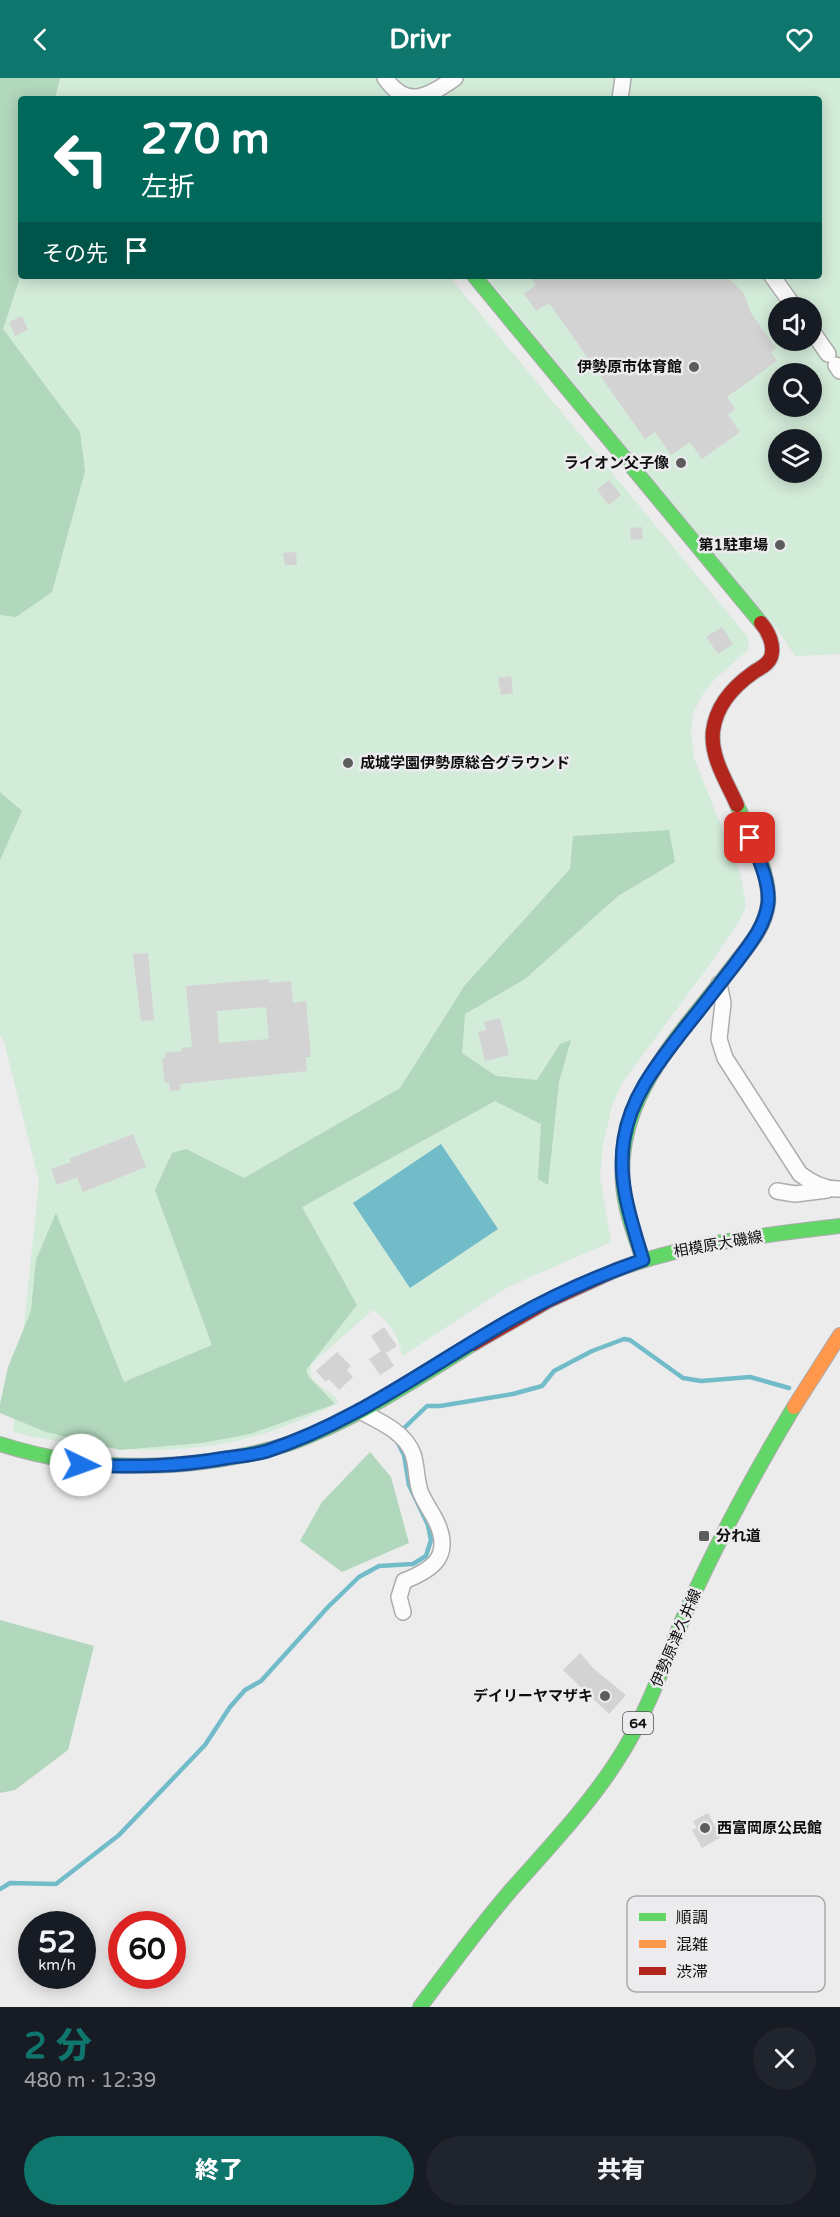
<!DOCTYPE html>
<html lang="ja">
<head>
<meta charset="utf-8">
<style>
	body { margin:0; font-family:"Varela Round","Noto Sans JP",sans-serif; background:#20242c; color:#f1f3f6; height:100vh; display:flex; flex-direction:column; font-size:22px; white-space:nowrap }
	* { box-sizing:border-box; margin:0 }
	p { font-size:20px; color:#9ea1a6 }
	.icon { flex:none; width:33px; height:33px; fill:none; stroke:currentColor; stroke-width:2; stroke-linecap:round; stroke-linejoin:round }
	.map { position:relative; height:1929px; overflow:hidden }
	.sheet { display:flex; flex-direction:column; background:#171b24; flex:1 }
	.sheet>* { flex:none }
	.top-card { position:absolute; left:18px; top:18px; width:804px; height:183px; border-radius:6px; box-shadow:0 3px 15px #0003; background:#00695c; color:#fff; overflow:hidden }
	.fabs { position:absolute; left:768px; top:219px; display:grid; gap:12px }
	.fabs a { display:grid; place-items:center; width:54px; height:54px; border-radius:50%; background:#171b24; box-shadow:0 3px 15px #0003; font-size:30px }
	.speed { position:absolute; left:18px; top:1833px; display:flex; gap:12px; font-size:30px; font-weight:700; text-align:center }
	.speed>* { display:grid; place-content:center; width:78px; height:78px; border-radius:50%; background:#171b24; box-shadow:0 3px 15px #0003; line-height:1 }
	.speed small { font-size:15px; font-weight:400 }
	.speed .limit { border:9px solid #d22; background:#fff; color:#111 }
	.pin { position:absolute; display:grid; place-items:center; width:51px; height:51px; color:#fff; margin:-26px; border-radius:12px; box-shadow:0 3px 9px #0006 }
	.me { position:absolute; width:66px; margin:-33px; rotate:93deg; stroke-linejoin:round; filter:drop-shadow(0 0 4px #0008) }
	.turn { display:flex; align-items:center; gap:21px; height:126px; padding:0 24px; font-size:27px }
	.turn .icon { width:78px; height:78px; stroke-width:2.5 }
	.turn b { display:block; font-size:42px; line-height:51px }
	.then { display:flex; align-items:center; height:57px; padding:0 24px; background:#0003; gap:12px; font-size:22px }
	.round { display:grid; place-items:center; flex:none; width:63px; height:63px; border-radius:32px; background:#20242c }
	.summary { display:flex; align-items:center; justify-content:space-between; height:102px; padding:0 24px }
	h1 { font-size:36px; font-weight:800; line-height:45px; color:#0f766e }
	.cta { display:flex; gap:12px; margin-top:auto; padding:12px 24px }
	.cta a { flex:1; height:69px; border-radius:36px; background:#0f766e; color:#fff; font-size:24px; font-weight:800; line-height:69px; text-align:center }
	.cta a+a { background:#20242c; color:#f1f3f6 }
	header { display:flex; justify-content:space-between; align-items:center; height:78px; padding:0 24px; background:#0f766e; color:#fff; font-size:27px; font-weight:800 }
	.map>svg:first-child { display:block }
	.green { fill:#d3ebd9; fill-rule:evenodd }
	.forest { fill:#b1d7bc }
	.water { fill:#72bcca }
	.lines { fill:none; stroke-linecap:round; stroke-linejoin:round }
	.stream { stroke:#72bcca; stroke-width:4.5 }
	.building { fill:#d3d3d3; fill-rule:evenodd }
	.street-casing { stroke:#adadae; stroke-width:18 }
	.fast-casing { stroke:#adadae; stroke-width:16 }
	.slow-casing { stroke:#adadae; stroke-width:16 }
	.jam-casing { stroke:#adadae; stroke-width:16 }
	.street { stroke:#fcfcfc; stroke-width:15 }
	.fast { stroke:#63d668; stroke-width:14 }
	.slow { stroke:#ff974d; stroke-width:14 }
	.jam { stroke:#b3261e; stroke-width:14 }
	.route-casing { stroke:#114b97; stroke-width:15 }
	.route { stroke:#1a73e8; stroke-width:10 }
	.poi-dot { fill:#5c5c5d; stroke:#ecebee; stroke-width:2 }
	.labels { text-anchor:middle; stroke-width:5; stroke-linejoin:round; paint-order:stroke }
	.shield { fill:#ecebee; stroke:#515052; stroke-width:1.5 }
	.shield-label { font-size:14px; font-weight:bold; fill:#0e0e0f }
	.poi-label { font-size:15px; font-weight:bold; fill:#0e0e0f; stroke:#ecebee; text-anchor:end }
	.street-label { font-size:15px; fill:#0e0e0f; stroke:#ecebee }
	.key { fill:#ecebee; stroke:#a9a9ab; stroke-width:1.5 }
	.key-label { font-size:16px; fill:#0e0e0f }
</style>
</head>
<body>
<header><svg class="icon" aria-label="back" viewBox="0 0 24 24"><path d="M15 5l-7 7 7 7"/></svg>Drivr<svg class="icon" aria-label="heart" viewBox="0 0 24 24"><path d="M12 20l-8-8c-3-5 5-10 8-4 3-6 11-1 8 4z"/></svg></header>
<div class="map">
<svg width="840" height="1929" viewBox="0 0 840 1929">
	<rect width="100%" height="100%" fill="#ececed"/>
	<path class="green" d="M0,0H840V576L795,578L779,554L486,198H819V21H21V198H449L747,558L749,566L748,572L714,602L701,619L693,636L691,651L694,680L741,798L746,829L738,845L703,896L622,1005L612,1028L603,1067L600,1098L611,1164L508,1209L402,1278C399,1258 389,1243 373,1232L311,1286V1299L314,1303L336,1320L338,1325C315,1336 291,1347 266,1355C183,1381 97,1374 13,1354L39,1103L4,964L0,957ZM778,230H812V262H778ZM778,296H812V328H778ZM778,362H812V394H778Z"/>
	<g class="forest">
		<path d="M0,0H60L55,21H21V196L3,251L80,354L85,393L52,514L16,539L0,537Z"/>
		<path d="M0,714L22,733L0,782Z"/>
		<path d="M669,752L675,784L618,818L525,901L465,936L462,975L496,998L537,1002L560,966L571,962L559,1004L548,1107L538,1101L541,1046L495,1023L302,1129L357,1227L306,1292L309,1299L335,1326L250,1356L202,1365L120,1372L46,1354L0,1335V1326L8,1289L31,1233L36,1182L56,1135L124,1304L212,1267L155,1112L172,1075L186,1071L244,1100L400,1010L465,907L570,791L573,758Z"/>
		<path d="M370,1374L391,1399L409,1465L342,1494L300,1463L322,1424Z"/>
		<path d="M0,1542L94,1568L68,1672L15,1712L0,1715Z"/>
	</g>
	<path class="water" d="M441,1066L498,1151L410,1210L353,1125Z"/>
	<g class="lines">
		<g class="stream">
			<path d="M401,1353L427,1328H440L513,1316L542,1308L554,1293L592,1273L624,1261L630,1262L683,1300L701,1303L750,1299L789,1310"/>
			<path d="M0,1811L10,1805L56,1806L119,1757L205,1667L230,1629L245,1612L261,1603L328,1529L359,1499L379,1488L413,1486L426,1478L431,1462L428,1447L409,1407L404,1377L396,1361"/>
		</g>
	</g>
	<g class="building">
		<path d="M530,198H725L743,214L751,235L776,270L771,274L777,283L727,319L735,331L728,337L740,354L702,381L690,364L671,377L655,354L645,361L549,225L536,233L524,216L536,207Z"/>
		<path d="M22,238L28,252L15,258L9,244Z"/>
		<path d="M609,402L621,417L609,427L597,412Z"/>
		<path d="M642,449L643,461L631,462L630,450Z"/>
		<path d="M296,474L297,487H285L283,475Z"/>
		<path d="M722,549L733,566L718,576L706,559Z"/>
		<path d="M511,598L513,615L501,617L498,600Z"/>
		<path d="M148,875L154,942L141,943L133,876Z"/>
		<path d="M269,901V905L291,903L293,925L306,923L311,979H306L307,993L180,1006L181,1012L170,1013L169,1005H165L162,980H166L165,975L182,973L181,970L192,969L186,908ZM266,929L269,961L219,965L217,933Z"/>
		<path d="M500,940L509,977L485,983L478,954L486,952L484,944Z"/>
		<path d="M133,1056L146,1089L83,1114L77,1099L57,1107L51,1091L71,1084L69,1081Z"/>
		<path d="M384,1249L397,1268L386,1275L394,1288L380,1297L369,1281L381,1273L371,1258Z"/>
		<path d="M337,1274L351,1288L347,1292L353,1299L339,1312L329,1301L326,1304L316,1293Z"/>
		<path d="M580,1575L593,1590L626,1617L609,1636L563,1592Z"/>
		<path d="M708,1735L721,1759L702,1770L692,1752L697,1750L693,1743Z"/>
	</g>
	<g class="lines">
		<defs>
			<g id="street">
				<path d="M385,0C407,32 429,18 455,0"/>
				<path d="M620,21L623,0"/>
				<path d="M772,198L795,230"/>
				<path d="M812,253L828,276"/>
				<path d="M836,287L840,293"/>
				<path d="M719,906L723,925L719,961L725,980L800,1096C812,1105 825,1112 840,1111"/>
				<path d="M777,1113L795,1116L827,1112"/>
				<path d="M360,1333C379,1343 405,1354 413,1376C417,1388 416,1401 420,1413C424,1424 432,1434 437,1445C452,1479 432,1492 404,1503L399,1519L403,1534"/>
			</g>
			<g id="fast">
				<path d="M475,199L761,545"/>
				<path d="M643,1182C635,1158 625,1133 623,1107C615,1019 680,958 729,893C744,873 765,852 768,826C771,796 749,754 737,727"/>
				<path d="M616,1192C688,1165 764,1157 840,1148"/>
				<path d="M0,1366C72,1389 143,1393 217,1382C249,1377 279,1371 309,1358C367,1334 420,1299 473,1266"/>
				<path d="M420,1929C450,1889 479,1849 512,1811C552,1766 594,1722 625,1670C651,1626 667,1576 688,1529C719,1460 755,1394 794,1329"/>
			</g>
			<path id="slow" d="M794,1329L840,1257"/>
			<g id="jam">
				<path d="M737,727C727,704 710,679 713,653C716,628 734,608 754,594C760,590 768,587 771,579C775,567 768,553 761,545"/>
				<path d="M473,1266L548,1223L616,1192"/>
			</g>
		</defs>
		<use href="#street" class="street-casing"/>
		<use href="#fast" class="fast-casing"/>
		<use href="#slow" class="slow-casing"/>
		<use href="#jam" class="jam-casing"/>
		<use href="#street" class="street"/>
		<use href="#fast" class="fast"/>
		<use href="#slow" class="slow"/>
		<use href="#jam" class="jam"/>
	</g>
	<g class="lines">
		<defs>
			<path id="route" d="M81,1387C132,1389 176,1389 226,1380C240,1378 254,1377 267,1373C356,1344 429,1288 510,1242C552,1218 597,1198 643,1182C631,1142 617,1103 624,1061C631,1017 659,984 685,950C702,929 719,907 736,885C749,867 765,849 768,825C770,804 758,779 750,760"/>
		</defs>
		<use href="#route" class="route-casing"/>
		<use href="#route" class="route"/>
	</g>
	<g class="poi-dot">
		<circle cx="694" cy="289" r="6"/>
		<circle cx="681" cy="385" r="6"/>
		<circle cx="780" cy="467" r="6"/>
		<circle cx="348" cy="685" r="6"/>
		<rect x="698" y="1452" width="12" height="12" rx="3"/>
		<circle cx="605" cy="1618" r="6"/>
		<circle cx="705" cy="1750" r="6"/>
	</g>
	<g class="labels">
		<rect class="shield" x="623" y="1634" width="30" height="22" rx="4.5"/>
		<g class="shield-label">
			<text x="638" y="1650">64</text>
		</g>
		<g class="poi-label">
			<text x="682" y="294">伊勢原市体育館</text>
			<text x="669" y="390">ライオン父子像</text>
			<text x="768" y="472">第1駐車場</text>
			<text x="360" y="690" text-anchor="start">成城学園伊勢原総合グラウンド</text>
			<text x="716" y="1463" text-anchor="start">分れ道</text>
			<text x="593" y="1623">デイリーヤマザキ</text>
			<text x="717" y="1755" text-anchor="start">西富岡原公民館</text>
		</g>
		<g class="street-label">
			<text transform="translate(718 1166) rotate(-10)" y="5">相模原大磯線</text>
			<text transform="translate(676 1560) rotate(-67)" y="5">伊勢原津久井線</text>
		</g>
	</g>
	<rect x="627" y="1818" width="198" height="96" rx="9" class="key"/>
	<rect x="639" y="1835" width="27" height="8" fill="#63d668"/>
	<rect x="639" y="1862" width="27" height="8" fill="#ff974d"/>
	<rect x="639" y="1889" width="27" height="8" fill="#b3261e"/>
	<g class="key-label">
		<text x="676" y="1845">順調</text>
		<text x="676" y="1872">混雑</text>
		<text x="676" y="1899">渋滞</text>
	</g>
</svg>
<div class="fabs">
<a><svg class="icon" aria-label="sound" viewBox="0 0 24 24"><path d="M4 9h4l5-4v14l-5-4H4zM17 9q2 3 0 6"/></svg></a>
<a><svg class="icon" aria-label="search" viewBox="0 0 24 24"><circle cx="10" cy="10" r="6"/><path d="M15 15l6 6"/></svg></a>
<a><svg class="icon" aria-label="layers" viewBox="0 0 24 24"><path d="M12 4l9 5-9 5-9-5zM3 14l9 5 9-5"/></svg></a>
</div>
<div class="speed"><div>52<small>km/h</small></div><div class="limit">60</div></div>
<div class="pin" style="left:750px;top:760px;background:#d93025"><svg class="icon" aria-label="arrive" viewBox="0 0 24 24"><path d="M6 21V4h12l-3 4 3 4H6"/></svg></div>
<svg class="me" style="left:81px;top:1387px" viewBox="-20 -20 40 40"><circle r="19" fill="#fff"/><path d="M0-13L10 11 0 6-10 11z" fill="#1a73e8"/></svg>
<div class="top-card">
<div class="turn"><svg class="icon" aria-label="left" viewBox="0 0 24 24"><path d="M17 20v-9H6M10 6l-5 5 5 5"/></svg><div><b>270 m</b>左折</div></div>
<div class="then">その先<svg class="icon" aria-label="arrive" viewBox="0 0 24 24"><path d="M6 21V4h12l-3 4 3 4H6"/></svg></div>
</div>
</div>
<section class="sheet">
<div class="summary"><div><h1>2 分</h1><p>480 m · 12:39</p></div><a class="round"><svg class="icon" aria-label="close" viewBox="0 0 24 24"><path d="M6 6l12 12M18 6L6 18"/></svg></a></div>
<div class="cta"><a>終了</a><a>共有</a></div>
</section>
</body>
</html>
